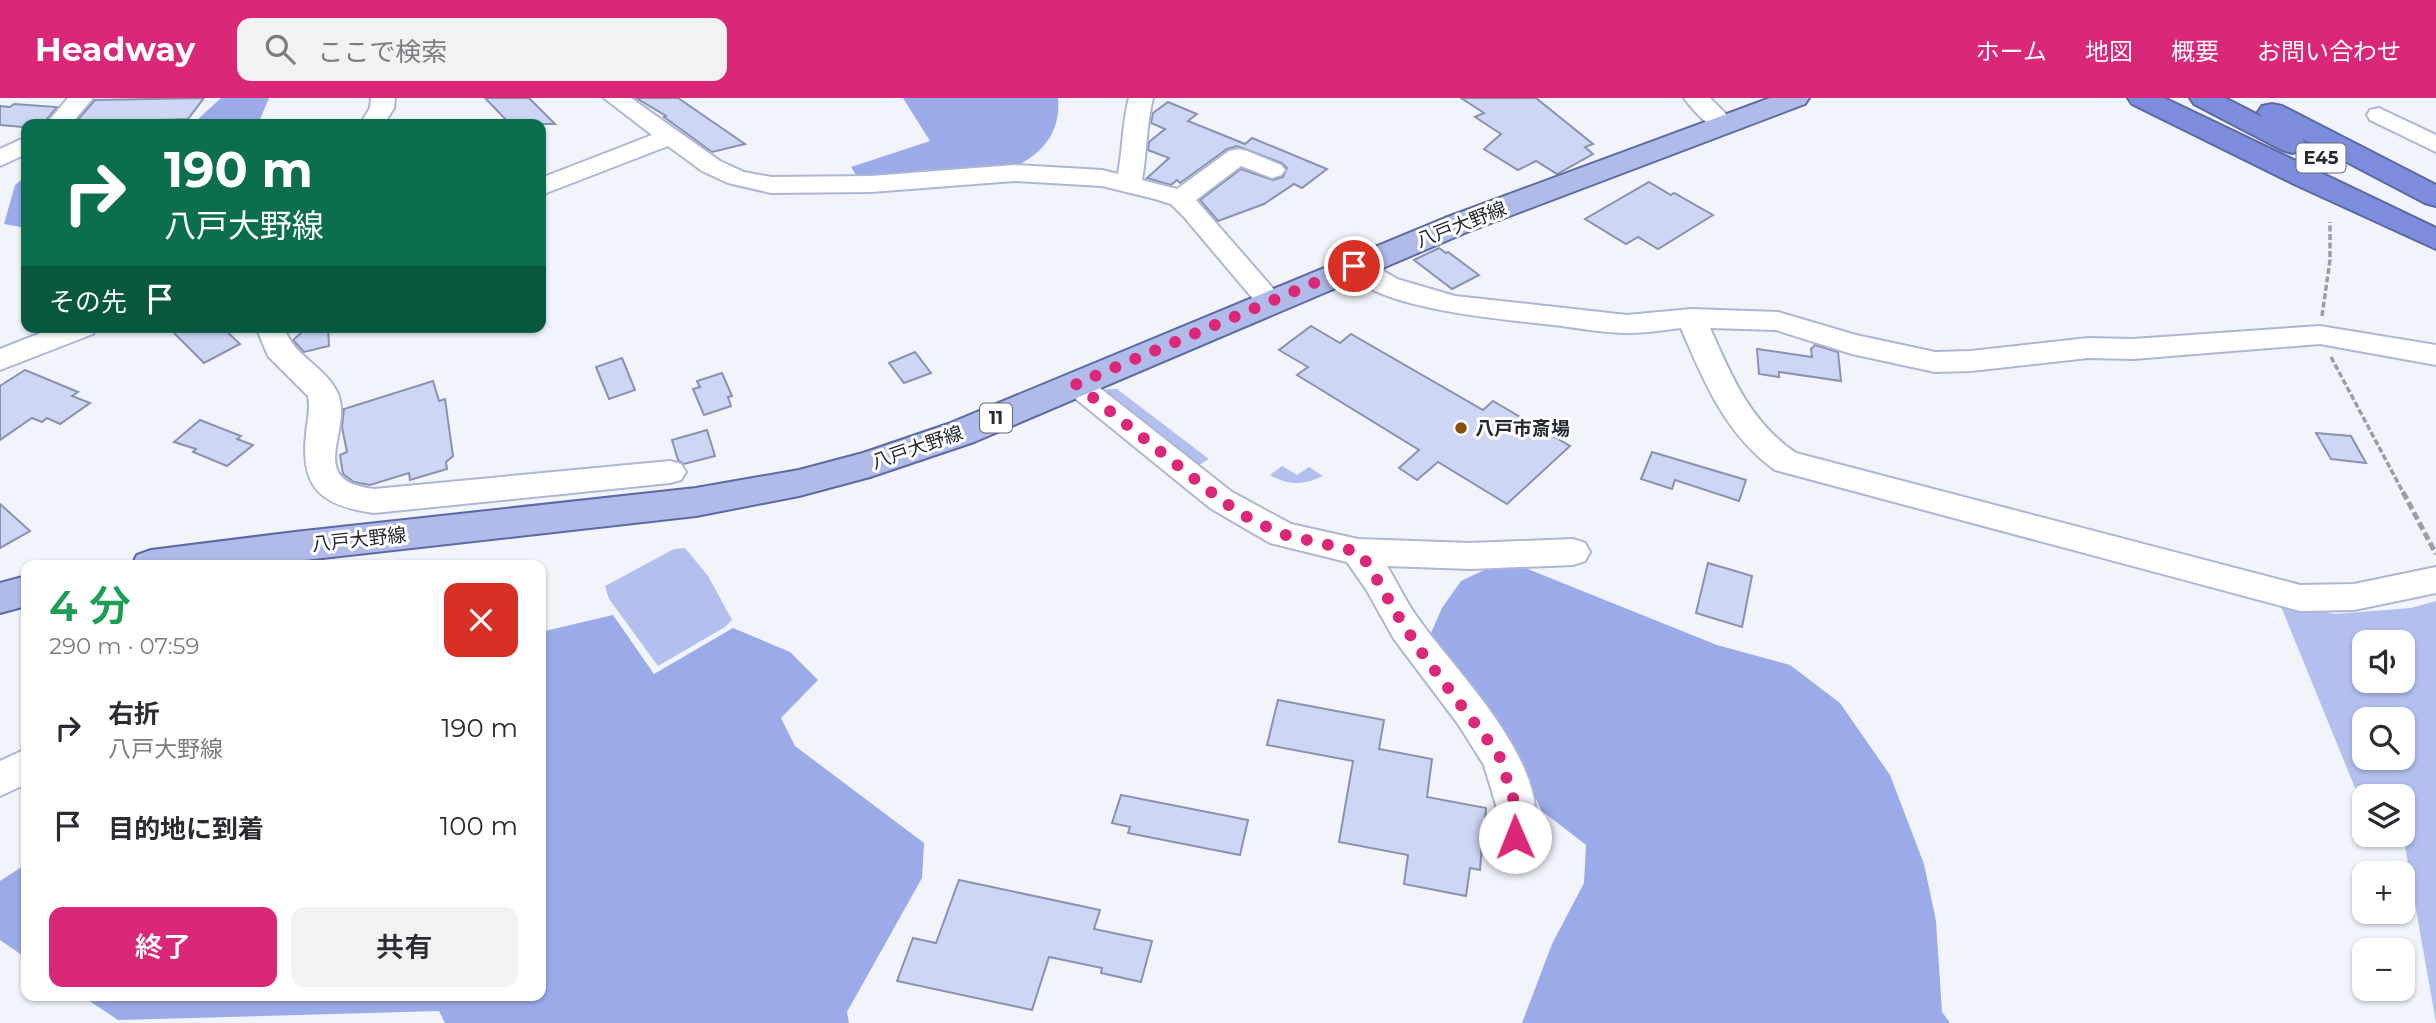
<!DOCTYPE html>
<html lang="ja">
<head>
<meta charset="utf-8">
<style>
	body { margin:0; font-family:Montserrat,"Noto Sans JP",sans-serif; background:#f2f2f3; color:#2b2b33; height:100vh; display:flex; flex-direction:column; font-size:26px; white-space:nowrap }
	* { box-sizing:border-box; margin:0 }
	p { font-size:23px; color:#7c7c81 }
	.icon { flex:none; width:38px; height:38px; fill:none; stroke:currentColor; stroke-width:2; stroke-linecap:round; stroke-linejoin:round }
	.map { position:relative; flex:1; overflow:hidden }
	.side { position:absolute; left:21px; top:462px; width:525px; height:441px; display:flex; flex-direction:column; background:#fff; border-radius:14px; box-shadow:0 2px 5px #0004 }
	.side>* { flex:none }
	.banner { position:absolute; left:21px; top:21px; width:525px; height:214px; border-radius:14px; box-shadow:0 2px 5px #0004; background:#0b6e4f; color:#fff; overflow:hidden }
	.controls { position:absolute; left:2352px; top:532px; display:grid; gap:14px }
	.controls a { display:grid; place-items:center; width:63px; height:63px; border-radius:14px; background:#fff; box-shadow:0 2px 5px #0004; font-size:35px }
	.pin { position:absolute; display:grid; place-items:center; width:60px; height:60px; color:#fff; margin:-30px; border:4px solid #fff; border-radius:50%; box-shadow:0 2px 7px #0007 }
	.me { position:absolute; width:77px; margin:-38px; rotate:359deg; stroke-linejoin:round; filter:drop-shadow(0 0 5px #0008) }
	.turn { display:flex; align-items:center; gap:24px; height:147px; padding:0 28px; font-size:32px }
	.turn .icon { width:91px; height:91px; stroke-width:2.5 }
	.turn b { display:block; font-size:49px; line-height:60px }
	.then { display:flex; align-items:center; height:66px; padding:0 28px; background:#0003; gap:14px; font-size:26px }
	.round { display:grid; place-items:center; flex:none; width:74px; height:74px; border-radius:14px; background:#f2f2f3 }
	.head { display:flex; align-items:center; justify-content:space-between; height:119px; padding:0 28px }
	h1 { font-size:42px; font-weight:600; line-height:52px; color:#1e9e55 }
	.cta { display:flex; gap:14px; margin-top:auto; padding:14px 28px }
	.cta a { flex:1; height:80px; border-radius:14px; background:#db2777; color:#fff; font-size:28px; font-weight:600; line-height:80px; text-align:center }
	.cta a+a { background:#f2f2f3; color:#2b2b33 }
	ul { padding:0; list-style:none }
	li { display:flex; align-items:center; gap:21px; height:98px; padding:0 28px }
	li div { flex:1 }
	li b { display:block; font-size:26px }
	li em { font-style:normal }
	header { display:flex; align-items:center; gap:42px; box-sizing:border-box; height:98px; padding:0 35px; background:#db2777; color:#fff }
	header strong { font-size:33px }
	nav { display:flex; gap:38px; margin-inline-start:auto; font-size:24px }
	.search { width:490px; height:63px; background:#f2f2f3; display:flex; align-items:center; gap:18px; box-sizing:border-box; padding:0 24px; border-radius:14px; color:#7c7c81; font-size:26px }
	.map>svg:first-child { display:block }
	.green { fill:#b3c0ef; fill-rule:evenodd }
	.forest { fill:#9baae9 }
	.building { fill:#cdd6f5; stroke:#8a92af; stroke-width:2 }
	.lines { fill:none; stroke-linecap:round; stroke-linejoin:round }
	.minor-casing { stroke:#aeb6d5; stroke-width:4 }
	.major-casing { stroke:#5d6aa2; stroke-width:4 }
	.highway-casing { stroke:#5d6aa2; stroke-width:4 }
	.path-far1 { stroke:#9c9ea7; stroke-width:3.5; stroke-dasharray:6 2.5; stroke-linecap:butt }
	.path { stroke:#9c9ea7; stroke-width:5; stroke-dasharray:8 3.5; stroke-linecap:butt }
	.minor { fill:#fff; fill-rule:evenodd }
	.major { fill:#b0bbea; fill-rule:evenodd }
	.highway { fill:#7b8ddc; fill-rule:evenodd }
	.route { stroke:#db2777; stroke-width:12; stroke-dasharray:0 21.6 }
	.poi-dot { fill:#894f06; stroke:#fff; stroke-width:2.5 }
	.labels { text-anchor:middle; stroke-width:6; stroke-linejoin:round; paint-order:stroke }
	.shield { fill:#fff; stroke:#676972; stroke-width:2 }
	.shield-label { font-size:18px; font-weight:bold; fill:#262935 }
	.street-label { font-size:19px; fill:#262935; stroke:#fff }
	.poi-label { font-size:19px; font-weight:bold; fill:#262935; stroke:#fff; text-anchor:start }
</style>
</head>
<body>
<header>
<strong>Headway</strong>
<div class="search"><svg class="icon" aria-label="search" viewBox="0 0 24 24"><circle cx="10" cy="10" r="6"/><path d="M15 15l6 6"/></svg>ここで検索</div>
<nav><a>ホーム</a><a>地図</a><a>概要</a><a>お問い合わせ</a></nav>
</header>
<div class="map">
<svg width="2436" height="925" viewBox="0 0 2436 925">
	<rect width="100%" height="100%" fill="#f2f4fb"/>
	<g class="green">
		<path d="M1106,291H1117L1209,361L1197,368L1107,297Z"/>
		<path d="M1282,368L1297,377L1309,369L1323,378C1303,387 1289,388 1270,377Z"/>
		<path d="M685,450L708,478L732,522L725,529L658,568L609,501L605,488L674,451Z"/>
		<path d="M2436,503V925L2404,743L2396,737H2403V698H2364V712L2280,506L2335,516L2411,510ZM2364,544H2403V583H2364ZM2364,621H2403V660H2364Z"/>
	</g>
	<g class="forest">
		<path d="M221,0H269L258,26H185L197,22Z"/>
		<path d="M903,0H1058C1061,32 1045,53 1017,68L858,80L851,69L930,43Z"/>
		<path d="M26,78V130L4,126L15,87Z"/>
		<path d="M1497,466L1520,468L1717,547L1790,567L1840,605L1890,677L1924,766L1936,823L1942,914L1950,925H1522L1552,846L1584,785L1586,747L1542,713L1497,625L1451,573L1431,535L1442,510L1461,483Z"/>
		<path d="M613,517L654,576L733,530L790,554L818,582L781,620L795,648L924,745L922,780L847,914L849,925H445L439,913L118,922L82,898H541V534Z"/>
		<path d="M26,766V860L0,842V783Z"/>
	</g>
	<g class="building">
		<path d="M204,0L188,21L75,25L95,2Z"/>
		<path d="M485,0H529L555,26H510Z"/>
		<path d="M636,0H678L745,46L712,54L664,19L666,18Z"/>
		<path d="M1461,0H1536L1593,46L1585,49L1593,56L1557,76L1536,63L1518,72L1484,51L1501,36L1475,19L1484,15Z"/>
		<path d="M1168,4L1197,16L1188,23L1245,46L1252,40L1327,71L1302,90L1294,86L1264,106L1218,123L1200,102L1241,71L1273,82L1283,79L1287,70L1282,65L1237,48L1227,51L1180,85L1177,82L1171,87L1147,80L1169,60L1148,52L1149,44L1165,31L1151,25L1153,15Z"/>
		<path d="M14,6L57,9L43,26H26L22,29L0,27V8L10,9Z"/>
		<path d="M1649,84L1671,97L1674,95L1713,117L1658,151L1638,139L1626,146L1585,121Z"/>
		<path d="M1439,150L1446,155L1448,154L1479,177L1452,191L1414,162Z"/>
		<path d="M1311,228L1340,245L1351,236L1483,312L1493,303L1570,348L1507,406L1438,364L1417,382L1399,370L1419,352L1297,277L1308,269L1279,252Z"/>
		<path d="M168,229H222L240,246L204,265Z"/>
		<path d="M308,229H328L329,248L304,254L293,242Z"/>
		<path d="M1815,247L1838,254L1841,283L1779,274V279L1759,276L1757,251L1812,259L1811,251Z"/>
		<path d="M915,254L931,275L904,285L889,265Z"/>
		<path d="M622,260L635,292L609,301L596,269Z"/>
		<path d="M25,272L78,294L72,298L90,305L60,326L47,320L42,324L32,320L0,342V288Z"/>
		<path d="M722,275L732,298L728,299L731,308L704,317L693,291L700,289L697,283Z"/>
		<path d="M433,283L439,303L445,301L453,358L446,364L447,371L410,382L409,375L370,387L354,384L343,376L340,357L347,354L342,329L344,311Z"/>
		<path d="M200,322L241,338L237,341L253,347L227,368L193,354L196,351L174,344Z"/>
		<path d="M707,332L715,358L684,366L678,362L672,342Z"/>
		<path d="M2316,335L2351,338L2366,365L2331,361Z"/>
		<path d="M1652,354L1746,382L1739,403L1675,382L1672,391L1641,381Z"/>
		<path d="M0,406L30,433L0,450Z"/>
		<path d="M1708,465L1752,478L1742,529L1696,515Z"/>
		<path d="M1278,602L1384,622L1379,651L1432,661L1427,699L1486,710L1485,723L1493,725L1497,749L1482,746L1480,772L1470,770L1466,798L1404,786L1408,757L1339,744L1353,663L1267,647Z"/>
		<path d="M1121,697L1248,722L1240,757L1128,735L1130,729L1112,725Z"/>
		<path d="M959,782L1100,812L1094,831L1152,843L1141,884L1101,875L1102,870L1049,859L1032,912L897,883L913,840L936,845Z"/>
	</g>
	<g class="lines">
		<defs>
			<g id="minor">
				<path d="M68,0H93L71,26H46Z"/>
				<path d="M371,0H395L394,10L384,26H360L370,10Z"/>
				<path d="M604,0H631L720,63L744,74L771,79L871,78L1014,67L1102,72L1118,76C1123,51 1122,25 1129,0H1153C1146,27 1147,55 1142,82L1177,91L1229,53L1238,51L1247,53L1281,67L1285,72L1281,77L1272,80L1241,68L1196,102L1284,203L1280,209L1270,212L1260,209L1184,119L1171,106L1155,101L1102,88L1014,83L871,94L771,95L728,85L702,73L668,48L541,97V80L652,37Z"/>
				<path d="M1684,0H1710L1737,27L1734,32C1714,37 1695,15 1684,0Z"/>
				<path d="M2379,10L2436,37V54L2370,22L2367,17L2370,12Z"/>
				<path d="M26,39V56L0,68V51Z"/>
				<path d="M1355,159L1365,162L1397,181L1455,198L1627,217L1691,211L1778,214L1856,237L1935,254L1971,253L2088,240L2133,241L2320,228L2436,247V267L2320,246L2133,261L2088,260L1971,273L1935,274L1852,256L1776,232L1710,230C1732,279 1750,324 1796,355L2300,487L2354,486L2436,469V495L2354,512L2300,513L1775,372C1726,337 1704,284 1681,230C1664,232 1646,235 1628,235C1604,235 1578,230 1554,227C1503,221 1371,212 1341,168L1345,162Z"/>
				<path d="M56,229H97L93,236L0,272V251Z"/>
				<path d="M256,229H284C293,259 326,268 338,296C353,333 304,383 374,391L670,363L681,366L686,374L681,382L670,385L374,415C323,408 300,391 306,337C307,324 311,311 308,298L268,258Z"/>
				<path d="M1076,276L1086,279L1232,394L1291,426L1358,441L1470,445L1573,441L1585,445L1590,454L1585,463L1573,467L1470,471L1387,468C1398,486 1407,506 1420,523C1459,578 1563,677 1529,751L1515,756L1501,751L1496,739V707L1484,667L1458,626L1394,541L1366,491L1347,464L1270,445L1210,410L1066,293L1061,286L1066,279Z"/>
				<path d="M26,651V686L0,698V663Z"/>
			</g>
			<g id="major">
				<path d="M1770,0H1809L1805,6L1467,134L974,344L870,379L799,398L696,418L260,467H132L137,457L151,452L295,434L696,390L799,372L863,355L948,326L1445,120Z"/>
				<path d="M26,478V508L0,515V485Z"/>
			</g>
			<g id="highway">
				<path d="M2128,0H2164L2436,130V151L2294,86L2132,6Z"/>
				<path d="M2190,0H2225L2262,19L2258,14L2262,8L2272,6L2282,8L2436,87V108L2425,105L2303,41L2306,46L2302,52L2292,55L2282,52L2194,6Z"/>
			</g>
		</defs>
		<use href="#minor" class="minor-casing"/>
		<use href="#major" class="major-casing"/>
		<use href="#highway" class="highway-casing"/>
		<g class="path-far1">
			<path d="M2322,218L2330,162V124"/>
			<path d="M2331,259L2404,396"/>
		</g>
		<path class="path" d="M2403,394L2436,456"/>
		<use href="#minor" class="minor"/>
		<use href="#major" class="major"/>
		<use href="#highway" class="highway"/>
	</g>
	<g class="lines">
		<path class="route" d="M1354,168L1076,286L1221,402L1250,421L1282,436L1358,454L1368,466L1401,523L1426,561L1499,657L1515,706V739"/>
	</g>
	<circle class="poi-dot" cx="1461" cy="330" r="7"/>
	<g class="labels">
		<g class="shield">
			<rect x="2296.5" y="45.5" width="49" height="29" rx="5"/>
			<rect x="980" y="305.5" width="32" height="29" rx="5"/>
		</g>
		<g class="shield-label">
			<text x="2321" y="66">E45</text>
			<text x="996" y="326">11</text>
		</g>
		<g class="street-label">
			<text transform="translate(1461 126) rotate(-21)" y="7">八戸大野線</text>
			<text transform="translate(917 349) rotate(-19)" y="7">八戸大野線</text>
			<text transform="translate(359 441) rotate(-6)" y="7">八戸大野線</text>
		</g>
		<g class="poi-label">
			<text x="1475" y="337">八戸市斎場</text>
		</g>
	</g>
</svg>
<div class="controls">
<a><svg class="icon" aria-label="sound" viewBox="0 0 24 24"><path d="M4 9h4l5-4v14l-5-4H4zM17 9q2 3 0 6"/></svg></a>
<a><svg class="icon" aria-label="search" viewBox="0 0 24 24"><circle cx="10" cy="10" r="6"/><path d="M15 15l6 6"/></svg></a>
<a><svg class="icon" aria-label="layers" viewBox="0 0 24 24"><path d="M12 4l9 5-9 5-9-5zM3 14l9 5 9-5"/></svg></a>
<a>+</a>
<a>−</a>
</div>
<div class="pin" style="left:1354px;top:168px;background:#d93025"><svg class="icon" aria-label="arrive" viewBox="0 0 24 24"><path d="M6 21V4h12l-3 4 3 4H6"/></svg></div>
<svg class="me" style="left:1515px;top:739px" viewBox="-20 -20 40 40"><circle r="19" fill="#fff"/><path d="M0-13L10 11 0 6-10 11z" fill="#db2777"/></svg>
<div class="banner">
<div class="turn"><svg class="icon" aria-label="right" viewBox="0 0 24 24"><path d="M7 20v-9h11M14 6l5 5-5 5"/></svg><div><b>190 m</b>八戸大野線</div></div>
<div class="then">その先<svg class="icon" aria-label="arrive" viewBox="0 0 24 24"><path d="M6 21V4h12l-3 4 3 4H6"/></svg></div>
</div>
<section class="side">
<div class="head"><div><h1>4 分</h1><p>290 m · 07:59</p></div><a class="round" style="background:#d93025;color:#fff"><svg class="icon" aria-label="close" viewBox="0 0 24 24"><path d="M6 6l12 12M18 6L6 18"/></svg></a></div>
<ul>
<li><svg class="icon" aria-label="right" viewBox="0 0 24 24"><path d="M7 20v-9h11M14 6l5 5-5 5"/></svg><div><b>右折</b><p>八戸大野線</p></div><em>190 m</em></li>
<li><svg class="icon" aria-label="arrive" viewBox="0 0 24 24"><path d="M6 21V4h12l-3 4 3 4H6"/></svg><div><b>目的地に到着</b></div><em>100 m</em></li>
</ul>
<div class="cta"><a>終了</a><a>共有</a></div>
</section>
</div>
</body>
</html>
